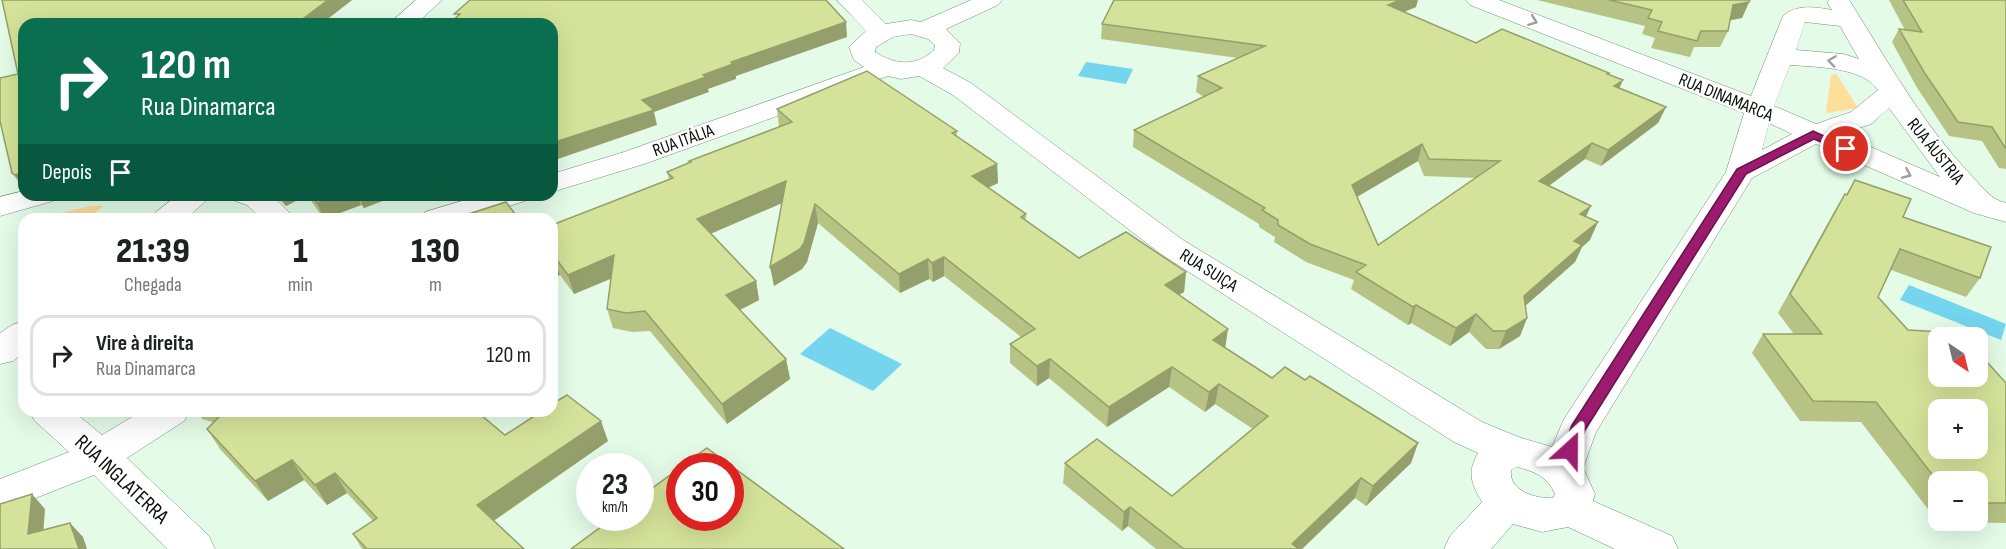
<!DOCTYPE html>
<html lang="pt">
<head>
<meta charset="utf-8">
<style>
	body { margin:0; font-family:"Sofia Sans Condensed",sans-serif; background:#f6f6f6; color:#202124; height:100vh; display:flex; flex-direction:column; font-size:22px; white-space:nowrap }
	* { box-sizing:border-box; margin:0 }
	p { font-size:20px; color:#757577 }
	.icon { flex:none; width:33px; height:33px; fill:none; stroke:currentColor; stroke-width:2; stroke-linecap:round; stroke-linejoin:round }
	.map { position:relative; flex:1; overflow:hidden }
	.drawer { position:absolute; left:18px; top:213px; width:540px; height:204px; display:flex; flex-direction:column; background:#fff; border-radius:18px; box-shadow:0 6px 24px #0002 }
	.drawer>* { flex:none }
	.hud { position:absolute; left:18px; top:18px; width:540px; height:183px; border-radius:18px; box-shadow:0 6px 24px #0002; background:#0b6e4f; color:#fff; overflow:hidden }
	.needle { width:39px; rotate:145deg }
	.buttons { position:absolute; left:1928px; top:327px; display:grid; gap:12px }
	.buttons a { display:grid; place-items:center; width:60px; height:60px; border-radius:12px; background:#fff; box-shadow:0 6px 24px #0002; font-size:30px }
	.speed { position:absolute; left:576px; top:453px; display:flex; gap:12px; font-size:30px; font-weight:700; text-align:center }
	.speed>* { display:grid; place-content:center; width:78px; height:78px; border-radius:50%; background:#fff; box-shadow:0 6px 24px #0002; line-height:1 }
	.speed small { font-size:15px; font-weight:400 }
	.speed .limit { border:9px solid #d22; background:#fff; color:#111 }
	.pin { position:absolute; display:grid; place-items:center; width:51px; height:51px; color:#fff; margin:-26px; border:3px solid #fff; border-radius:50%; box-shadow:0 2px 6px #0007 }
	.me { position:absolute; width:66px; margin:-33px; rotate:24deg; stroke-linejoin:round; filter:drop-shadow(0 0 4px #0008) }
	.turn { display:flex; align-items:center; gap:21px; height:126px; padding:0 24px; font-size:27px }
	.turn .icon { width:78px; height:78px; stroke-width:2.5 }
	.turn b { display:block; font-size:42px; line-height:51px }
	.then { display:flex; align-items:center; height:57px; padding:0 24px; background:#0003; gap:12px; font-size:22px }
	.eta { display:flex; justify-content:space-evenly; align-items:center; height:102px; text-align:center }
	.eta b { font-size:36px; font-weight:800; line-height:42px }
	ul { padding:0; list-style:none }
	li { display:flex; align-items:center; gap:18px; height:81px; margin:0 12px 9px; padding:0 12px; border:3px solid #e0e0e0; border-radius:18px }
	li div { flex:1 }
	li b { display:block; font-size:22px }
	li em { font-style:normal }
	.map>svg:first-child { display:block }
	.green { fill:#fede9b }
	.water { fill:#75d5ee }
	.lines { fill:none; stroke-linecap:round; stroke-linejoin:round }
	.minor-casing { stroke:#768c7a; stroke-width:1 }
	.major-casing { stroke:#768c7a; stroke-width:1 }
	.minor { fill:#fff; fill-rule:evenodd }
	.major { fill:#fff; fill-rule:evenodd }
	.wall { fill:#b6c384; fill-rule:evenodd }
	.shaded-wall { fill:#949f6b }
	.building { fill:#d4e399; stroke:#949f6b; stroke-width:1.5; fill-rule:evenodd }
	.oneway { stroke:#9c9f9d }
	.route { fill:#9c1b6f; stroke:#651248; stroke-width:1.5 }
	.labels { text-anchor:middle; stroke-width:5; stroke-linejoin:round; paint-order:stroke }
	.street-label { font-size:18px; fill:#070f09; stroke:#fff }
	.near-street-label { font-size:21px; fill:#070f09; stroke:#fff }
</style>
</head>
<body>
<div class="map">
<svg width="2006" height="549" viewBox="0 0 2006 549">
	<rect width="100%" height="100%" fill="#e3fbe7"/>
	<g class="green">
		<path d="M1834,74L1837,75L1858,108L1826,113L1831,75Z"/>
		<path d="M90,206H104L87,219H48L46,217Z"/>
	</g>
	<g class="water">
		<path d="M1086,62L1133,69L1126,84L1078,76Z"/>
		<path d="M1909,285L2006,324L2001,340L1900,300Z"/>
		<path d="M830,328L902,364L873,391L800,354Z"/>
	</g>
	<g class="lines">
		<defs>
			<g id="minor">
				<path d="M837,0H862L886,24L911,20L921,22L971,0H1002L998,5L946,29L960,43L959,53L943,68L971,83L1183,240L1482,422L1521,438L1552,447L1564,419L1726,172L1744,113L1470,5L1466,0H1499L1751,96L1783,16C1797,4 1815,7 1832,10L1827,2L1829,0H1849C1888,61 1922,124 1972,176C1984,189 1990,199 2006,203V222L1974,213L1816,144L1752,178L1596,432L1583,468L1595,494L1593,501L1672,536L1678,549H1615L1568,527L1542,532L1513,524L1491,549H1444L1450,536L1482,502C1471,483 1467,473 1478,453L1454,442L1161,254L953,95L919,76L901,79L888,76L644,164L552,192V174L624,152L864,67L854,60L849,47L866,31ZM1805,22L1840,26L1859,59L1843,54L1796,50ZM911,34L928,39L935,45L934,50C916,67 895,65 875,52L876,47L893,37ZM1790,65C1816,67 1863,67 1878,90L1851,112L1816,124L1774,106ZM1889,108L1940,177L1841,134L1871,124ZM1769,123L1792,134L1762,150ZM1517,467C1534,471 1548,477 1555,494L1553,498C1536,499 1508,491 1511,470Z"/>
				<path d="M24,191V195H57L53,201L0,216V197Z"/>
				<path d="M231,195H271L296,219H262L247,205L235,201Z"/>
				<path d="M482,195H529L525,201L468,219H420L425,212Z"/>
				<path d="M29,411H73L102,435L142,411H190L184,421L127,458L209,536L215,549H167L94,475L0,512V479L69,452L35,421Z"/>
			</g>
			<g id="major">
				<path d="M416,0H442L416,24H389Z"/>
				<path d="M178,195H212L186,219H151L156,212Z"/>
				<path d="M24,321V352L13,361L0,364V333L12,325Z"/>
			</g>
		</defs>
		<use href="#minor" class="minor-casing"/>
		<use href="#major" class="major-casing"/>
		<use href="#minor" class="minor"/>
		<use href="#major" class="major"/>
	</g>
	<g class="wall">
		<path d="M2,0H352L321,24H24V189L12,173L1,125L0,126V78L18,74Z"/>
		<path d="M1537,0H1750L1742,18L1730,20L1728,31L1720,47H1694L1690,57L1651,48L1655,38L1642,34L1645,26Z"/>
		<path d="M1889,0H2006V169L1999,168L1982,141L1949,136L1916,86L1892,42L1899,29L1905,30Z"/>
		<path d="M1416,7L1404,12L1476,43L1609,73L1608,74L1620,88L1666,107L1658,123L1601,166L1585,159L1549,186L1586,217L1590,240L1582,247L1575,262L1525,306L1527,318L1520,336L1499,349H1486L1469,332L1450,346L1411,323L1408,325L1351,289L1354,280L1306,262L1274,242L1275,237L1259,227V224L1133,147L1134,130L1204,97L1196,92L1198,76L1238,58L1101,39L1102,24ZM1418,161L1424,176L1476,178L1378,245L1357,197Z"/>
		<path d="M777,109L957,131V136L997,164L998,183L988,188L1026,214V220L1079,258L1186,272L1184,292L1179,295L1225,348L1272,378L1305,380L1418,443L1411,463L1366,506L1355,498L1302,549H1156L1128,526L1122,531L1063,483L1065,463L1172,496L1253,429L1215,404L1205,412L1169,387L1107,427L1049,378L1037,386L1010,363V344L1021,337L944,276L933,282L929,279L900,293L818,223L807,262L802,269L774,286L782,203L711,233L756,281L759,300L740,310L786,359L790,379L727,424L650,331L632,332L613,328L607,309L611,278L574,294L560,275L552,278V225L669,179L667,172L690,163L689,161L779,127Z"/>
		<path d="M1855,180L1903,217L1980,278L1966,297L1891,270L1878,297L1908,330L2006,383V523L1938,522L1861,422L1800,421L1752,353L1763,334H1794L1778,313L1834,212L1845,194L1846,195ZM1938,482H1977V520H1938Z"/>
		<path d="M274,195H398L364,208L361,205L324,219L307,195L286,206Z"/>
		<path d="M197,411H476L505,435L608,441L494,521L524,549H362L353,534L373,521L347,493L327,505L304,480L268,501L220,449L207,429L213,422L202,419Z"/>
	</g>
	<g class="shaded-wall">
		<path d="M328,0H352L321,24H296Z"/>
		<path d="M1400,0H1418L1416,7L1384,20L1388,5Z"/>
		<path d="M1749,2L1742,18L1726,21L1733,5Z"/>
		<path d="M846,22L847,37L736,76V79L708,89L709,92L654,112L657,125L552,161V143L642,100L731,62Z"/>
		<path d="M1623,80L1616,96L1614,86Z"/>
		<path d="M1666,107L1658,123L1601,166L1608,150Z"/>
		<path d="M1592,143L1585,159L1532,198L1539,181Z"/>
		<path d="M1422,144L1418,161L1348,202L1352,185Z"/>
		<path d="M997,164L998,183L972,195V176Z"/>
		<path d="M24,172V188L15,175Z"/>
		<path d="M786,181L789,200L701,238L697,219Z"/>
		<path d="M280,195H307L286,206Z"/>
		<path d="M337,195H357L361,205L324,219L317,203Z"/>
		<path d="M358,195H398L364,208Z"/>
		<path d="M815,204L818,223L807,262L802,269L774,286L770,267Z"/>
		<path d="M1591,206L1583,223L1580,214Z"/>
		<path d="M1598,222L1590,240L1582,247L1575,262L1516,314L1524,296L1574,241Z"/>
		<path d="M614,255L620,275L574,294L568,275Z"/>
		<path d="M554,256L560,275L552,278V257Z"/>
		<path d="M944,257V276L933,282L932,263Z"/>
		<path d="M928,259L929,279L900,293L899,274Z"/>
		<path d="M1186,272L1184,292L1162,305L1165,285Z"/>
		<path d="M756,281L759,300L730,315L726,295Z"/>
		<path d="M1416,305L1411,323L1408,325L1413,307Z"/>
		<path d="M1476,314L1469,332L1450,346L1456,328Z"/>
		<path d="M1527,318L1520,336L1499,349L1506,331Z"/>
		<path d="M1228,329L1225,349L1213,340Z"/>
		<path d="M786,359L790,379L727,424L722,404Z"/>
		<path d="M1050,359L1049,378L1037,386V366Z"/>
		<path d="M1172,367L1169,387L1107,427L1109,407Z"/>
		<path d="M1219,384L1215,404L1205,412L1209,392Z"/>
		<path d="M601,421L608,441L487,525L477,505Z"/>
		<path d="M1418,443L1411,463L1366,506L1373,486Z"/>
		<path d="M292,460L304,480L268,501L255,481Z"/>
		<path d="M335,473L347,493L327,505L315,485Z"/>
		<path d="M1361,478L1355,498L1302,549H1291L1292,544Z"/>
		<path d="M32,494L45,509L42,549L28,534Z"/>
		<path d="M1130,507L1128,526L1122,531L1124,512Z"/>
		<path d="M70,523L83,537L87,549H79Z"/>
	</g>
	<g class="building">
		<path d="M2,0H328L296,24H24V172L15,175L12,173L0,121V78L18,74Z"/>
		<path d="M470,0H826L846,22L731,62L733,64L703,75L706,77L642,100L654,110L552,143V24H449L460,14H454Z"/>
		<path d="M1114,0H1400L1388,5L1476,43L1502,29L1609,73L1607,74L1623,80L1614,86L1666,107L1608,150L1592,143L1539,181L1591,206L1580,214L1598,222L1574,241L1582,245L1524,296L1527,318L1506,331H1493L1476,314L1456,328L1416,305L1413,307L1356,272L1366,265L1310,244L1278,225V220L1262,210L1265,208L1134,130L1222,88L1198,76L1265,46L1102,24ZM1422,144L1429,159L1500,161L1378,245L1352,185Z"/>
		<path d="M1609,0H1750L1749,2L1733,5L1728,31H1701L1697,41L1658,31L1662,22L1648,18L1652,10Z"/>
		<path d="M1903,0H2006V149L1992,127L1958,122L1924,72L1899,29L1922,32Z"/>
		<path d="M867,71L957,131L952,133L997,164L972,176L1026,214L1021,217L1079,258L1126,232L1186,272L1165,285L1228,329L1213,340L1272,378L1285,367L1305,380L1310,376L1418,443L1373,486L1361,478L1292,544L1299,549H1184L1130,507L1124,512L1065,463L1097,439L1172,496L1268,416L1219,384L1209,392L1172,367L1109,407L1050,359L1037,366L1010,344L1035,329L944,257L932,263L928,259L899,274L815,204L804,243L800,249L770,267L786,181L697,219L756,281L726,295L786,359L722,404L645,311L626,313L607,309L614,255L568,275L554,256L552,257V225L673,178L667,172L691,162L689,161L792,122L777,109Z"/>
		<path d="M1855,180L1911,199L1903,217L1991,247L1980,278L1900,249L1878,297L1908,330L1960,333L1964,338H1938V376H1977V351L2006,383V503H1977V482H1938L1876,402L1813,401L1763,334H1822L1790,294L1845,194L1847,195ZM1938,410H1977V448H1938Z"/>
		<path d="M311,195H337L317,203Z"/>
		<path d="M506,202L519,219H453Z"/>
		<path d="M567,395L601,421L477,505L524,549H365L366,548L353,534L377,518L335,473L315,485L292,460L255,481L207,429L225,411H476L505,435L542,411H552V404Z"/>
		<path d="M707,448L844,549H571L613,518H640V497L680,468V518H730V466H682Z"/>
		<path d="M32,494L28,534L70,523L79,549H0V504Z"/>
	</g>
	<defs><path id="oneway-chevron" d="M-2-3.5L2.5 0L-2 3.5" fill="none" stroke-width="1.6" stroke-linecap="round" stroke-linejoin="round" transform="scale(1.5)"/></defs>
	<g class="oneway">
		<use href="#oneway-chevron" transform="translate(1533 21) rotate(21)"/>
		<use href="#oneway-chevron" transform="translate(1832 61) rotate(-172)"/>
		<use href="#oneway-chevron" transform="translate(1907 174) rotate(23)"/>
	</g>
	<path class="route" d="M1813,131L1852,149L1850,151H1842L1814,139L1746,174L1585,430L1576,454L1570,456L1564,454L1562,450L1572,425L1737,169Z"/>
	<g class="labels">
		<g class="street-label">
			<text transform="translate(1726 97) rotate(22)" y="6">RUA DINAMARCA</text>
			<text transform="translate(683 140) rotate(-20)" y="6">RUA ITÁLIA</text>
			<text transform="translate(1936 151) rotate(51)" y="6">RUA ÁUSTRIA</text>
			<text transform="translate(1209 270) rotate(32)" y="6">RUA SUIÇA</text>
		</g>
		<g class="near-street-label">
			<text transform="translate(122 479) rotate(43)" y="7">RUA INGLATERRA</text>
		</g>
	</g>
</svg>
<div class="buttons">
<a><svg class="needle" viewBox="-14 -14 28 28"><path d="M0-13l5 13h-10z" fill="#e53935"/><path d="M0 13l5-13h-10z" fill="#757577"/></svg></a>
<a>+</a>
<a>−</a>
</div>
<div class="speed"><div>23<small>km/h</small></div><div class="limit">30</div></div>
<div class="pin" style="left:1846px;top:149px;background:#d93025"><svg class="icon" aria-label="arrive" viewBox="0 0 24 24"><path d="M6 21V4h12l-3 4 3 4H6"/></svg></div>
<svg class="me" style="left:1570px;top:450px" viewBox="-20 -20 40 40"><path d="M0-17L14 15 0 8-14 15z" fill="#9c1b6f" stroke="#fff" stroke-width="4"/></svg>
<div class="hud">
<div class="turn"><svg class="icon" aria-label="right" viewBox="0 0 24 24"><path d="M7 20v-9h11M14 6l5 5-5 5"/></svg><div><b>120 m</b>Rua Dinamarca</div></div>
<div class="then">Depois<svg class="icon" aria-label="arrive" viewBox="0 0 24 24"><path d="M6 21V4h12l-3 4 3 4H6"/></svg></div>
</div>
<section class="drawer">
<div class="eta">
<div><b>21:39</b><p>Chegada</p></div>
<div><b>1</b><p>min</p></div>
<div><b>130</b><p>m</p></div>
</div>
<ul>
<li><svg class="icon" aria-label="right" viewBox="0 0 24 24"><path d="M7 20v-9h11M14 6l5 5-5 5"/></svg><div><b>Vire à direita</b><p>Rua Dinamarca</p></div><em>120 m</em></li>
</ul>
</section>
</div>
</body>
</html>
